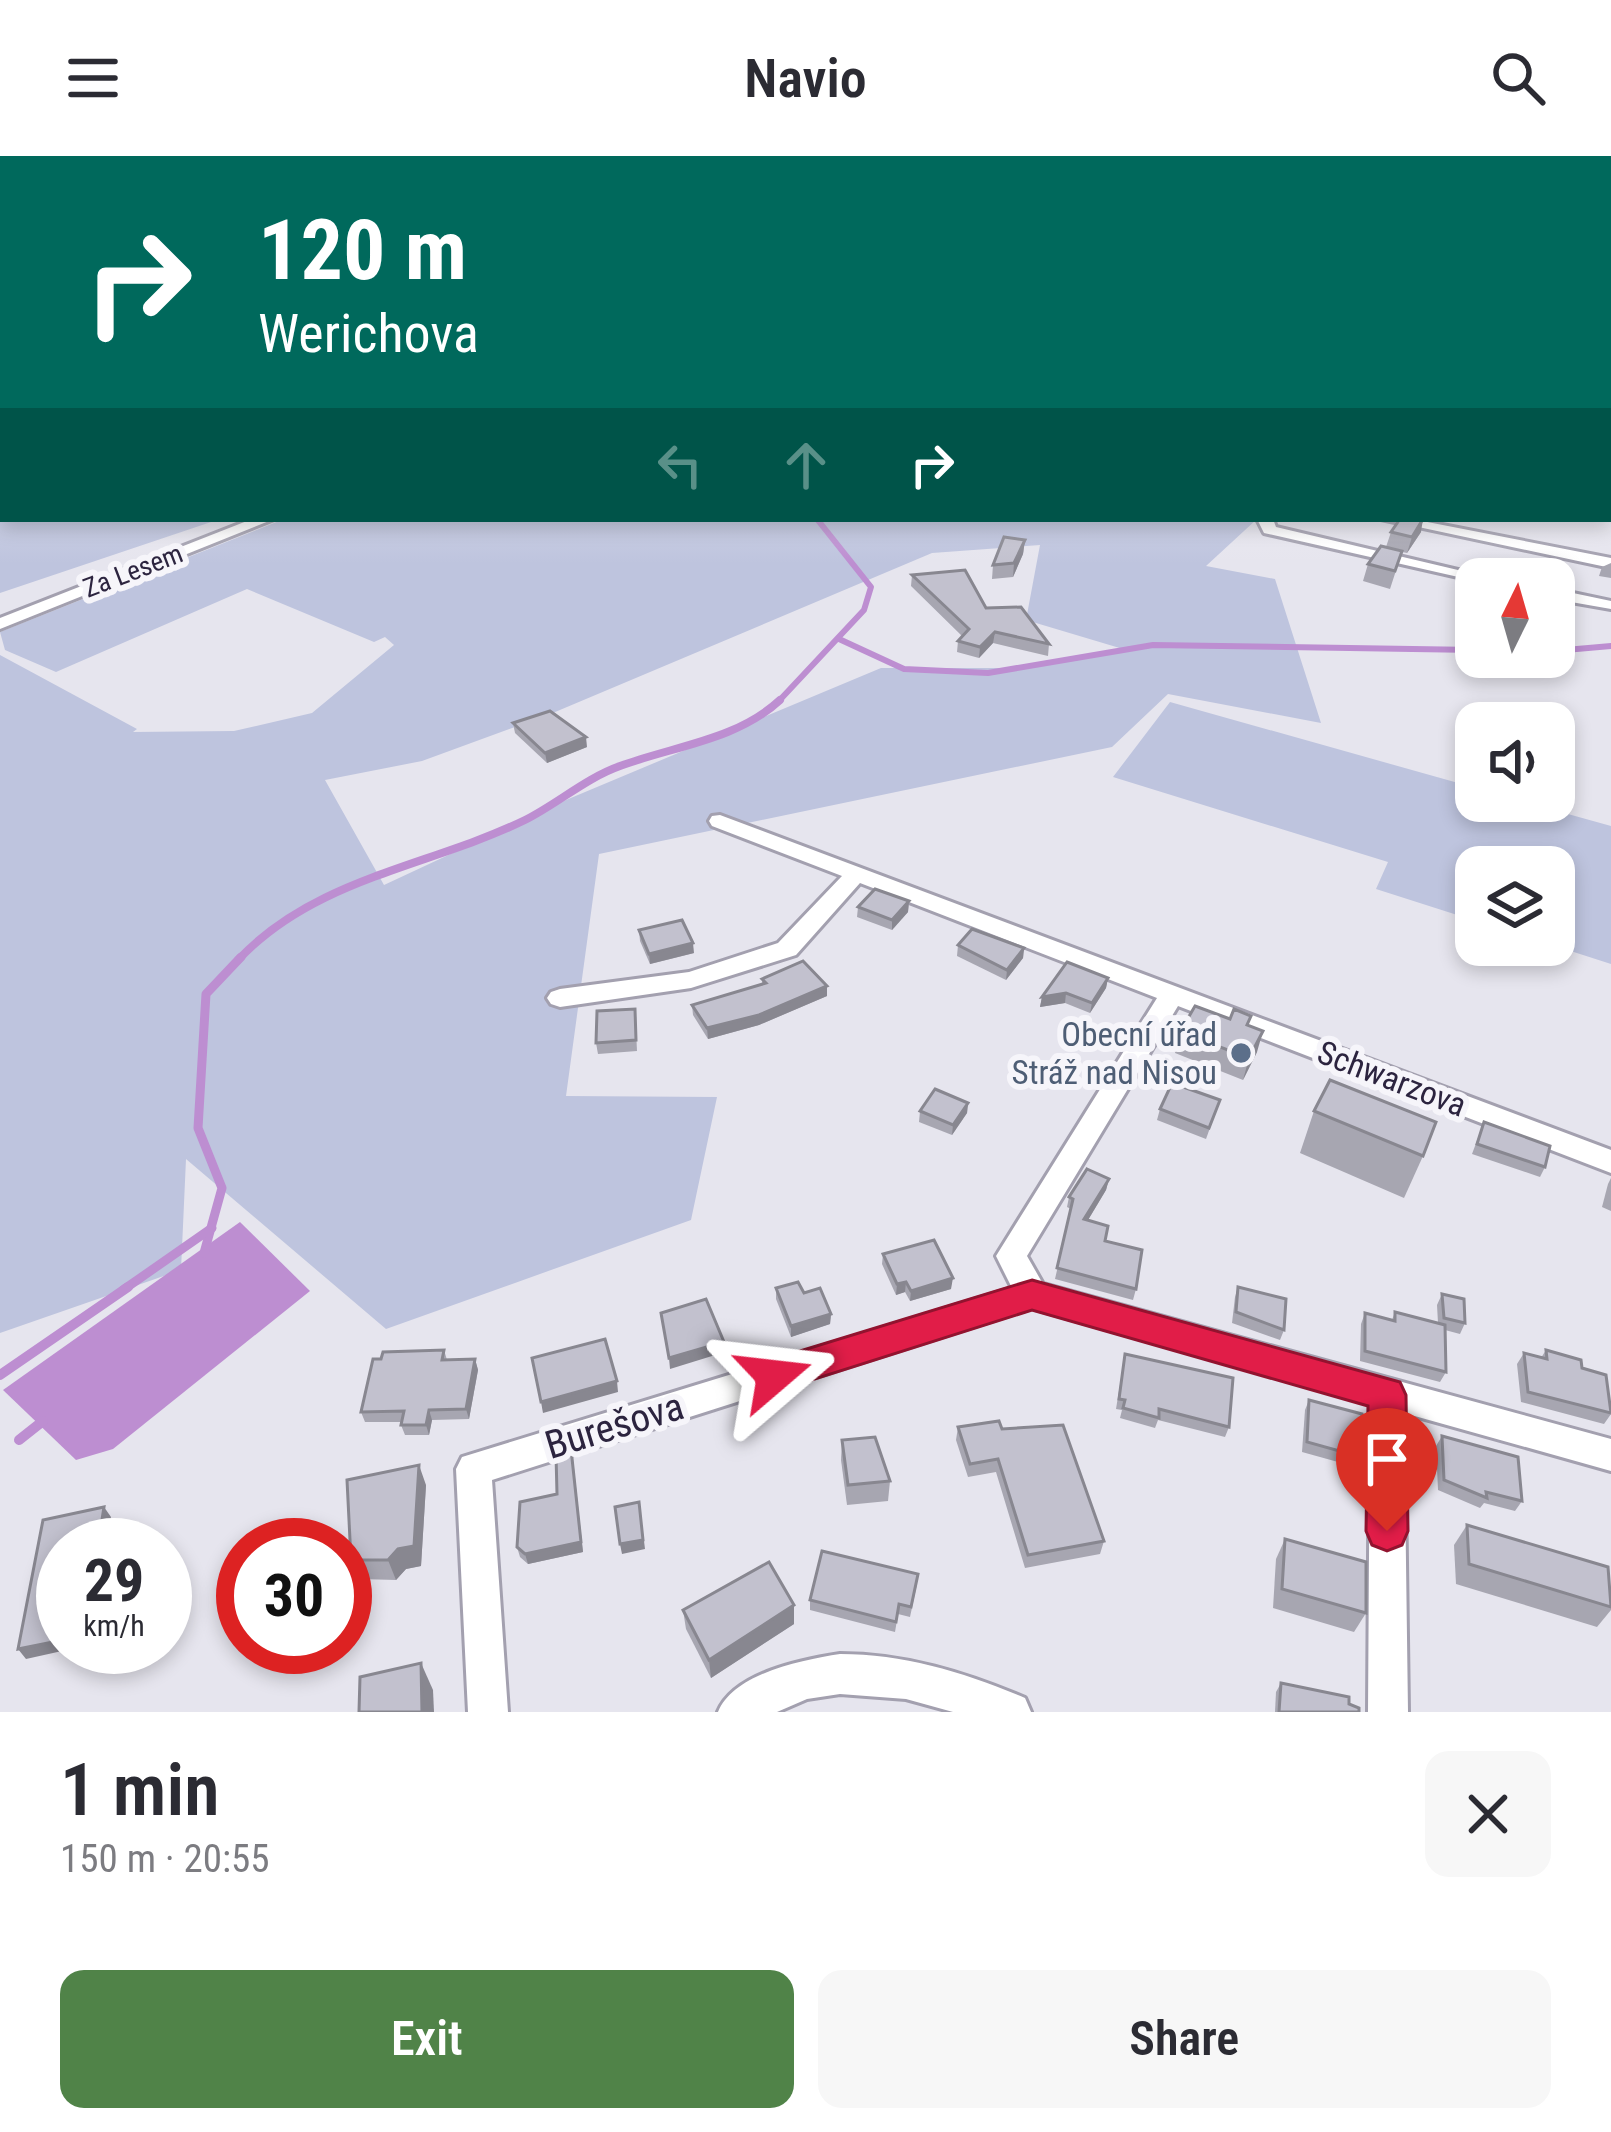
<!DOCTYPE html>
<html lang="en">
<head>
<meta charset="utf-8">
<style>
	body { margin:0; font-family:"Roboto Condensed",sans-serif; background:#f7f7f7; color:#2b2b33; height:100vh; display:flex; flex-direction:column; font-size:45px; white-space:nowrap }
	* { box-sizing:border-box; margin:0 }
	p { font-size:39px; color:#7c7c81 }
	.icon { flex:none; width:66px; height:66px; fill:none; stroke:currentColor; stroke-width:2; stroke-linecap:round; stroke-linejoin:round }
	.map { position:relative; height:1556px; overflow:hidden }
	.panel { display:flex; flex-direction:column; background:#fff; flex:1 }
	.panel>* { flex:none }
	.banner { position:absolute; left:0px; top:0px; width:1611px; height:366px; box-shadow:0 6px 18px #0003; background:#00695c; color:#fff; overflow:hidden }
	.needle { width:78px; rotate:5deg }
	.controls { position:absolute; left:1455px; top:402px; display:grid; gap:24px }
	.controls a { display:grid; place-items:center; width:120px; height:120px; border-radius:24px; background:#fff; box-shadow:0 6px 18px #0003; font-size:60px }
	.speed { position:absolute; left:36px; top:1362px; display:flex; gap:24px; font-size:60px; font-weight:700; text-align:center }
	.speed>* { display:grid; place-content:center; width:156px; height:156px; border-radius:50%; background:#fff; box-shadow:0 6px 18px #0003; line-height:1 }
	.speed small { font-size:30px; font-weight:400 }
	.speed .limit { border:18px solid #d22; background:#fff; color:#111 }
	.pin { position:absolute; display:grid; place-items:center; width:102px; height:102px; color:#fff; margin:-123px -51px; border-radius:50% 50% 50% 0; rotate:-45deg; box-shadow:0 0 12px #0007 }
	.pin .icon { rotate:45deg }
	.me { position:absolute; width:132px; margin:-66px; rotate:73deg; stroke-linejoin:round; filter:drop-shadow(0 0 9px #0008) }
	.turn { display:flex; align-items:center; gap:42px; height:252px; padding:0 60px; font-size:54px }
	.turn .icon { width:156px; height:156px; stroke-width:2.5 }
	.turn b { display:block; font-size:84px; line-height:102px }
	.lanes { display:flex; align-items:center; height:114px; padding:0 60px; background:#0003; justify-content:center; gap:60px; direction:ltr }
	.lanes .off { opacity:.35 }
	.round { display:grid; place-items:center; flex:none; width:126px; height:126px; border-radius:24px; background:#f7f7f7 }
	.summary { display:flex; align-items:center; justify-content:space-between; height:204px; padding:0 60px }
	h1 { font-size:72px; font-weight:600; line-height:90px }
	.action { display:flex; gap:24px; margin-top:auto; padding:24px 60px }
	.action a { flex:1; height:138px; border-radius:24px; background:#508348; color:#fff; font-size:48px; font-weight:600; line-height:138px; text-align:center }
	.action a+a { background:#f7f7f7; color:#2b2b33 }
	header { display:flex; justify-content:space-between; align-items:center; height:156px; padding:0 60px; background:#fff; font-size:54px; font-weight:600 }
	.map>svg:first-child { display:block }
	.green { fill:#bec4de; fill-rule:evenodd }
	.water { fill:#bd8ed1 }
	.lines { fill:none; stroke-linecap:round; stroke-linejoin:round }
	.stream-far3 { stroke:#bd8ed1; stroke-width:6 }
	.stream-far2 { stroke:#bd8ed1; stroke-width:8 }
	.stream-far1 { stroke:#bd8ed1; stroke-width:9 }
	.stream { stroke:#bd8ed1; stroke-width:10 }
	.minor-casing { stroke:#a3a0af; stroke-width:6 }
	.primary-casing { stroke:#c4c2c9; stroke-width:6 }
	.minor { fill:#fff; fill-rule:evenodd }
	.primary { fill:#7b6aa2; fill-rule:evenodd }
	.wall { fill:#a7a6b1 }
	.shaded-wall { fill:#888790 }
	.building { fill:#c2c1ce; stroke:#888790; stroke-width:3 }
	.route { fill:#e11d48; stroke:#92132f; stroke-width:3 }
	.service-dot { fill:#5c6f8a; stroke:#f6f5fa; stroke-width:4.5 }
	.labels { text-anchor:middle; stroke-width:12; stroke-linejoin:round; paint-order:stroke }
	.far-street-label { font-size:27px; fill:#2c243f; stroke:#f6f5fa }
	.service-label { font-size:33px; fill:#4e5e75; stroke:#f6f5fa; text-anchor:end }
	.street-label { font-size:33px; fill:#2c243f; stroke:#f6f5fa }
	.near-street-label { font-size:39px; fill:#2c243f; stroke:#f6f5fa }
</style>
</head>
<body>
<header><svg class="icon" aria-label="menu" viewBox="0 0 24 24"><path d="M4 6h16M4 12h16M4 18h16"/></svg>Navio<svg class="icon" aria-label="search" viewBox="0 0 24 24"><circle cx="10" cy="10" r="6"/><path d="M15 15l6 6"/></svg></header>
<div class="map">
<svg width="1611" height="1556" viewBox="0 0 1611 1556">
	<rect width="100%" height="100%" fill="#e6e5ee"/>
	<g class="green">
		<path d="M0,223L3,363H220L0,437Z"/>
		<path d="M284,363H1257L1206,410L1275,423L1321,567L1168,538L1112,591L599,698L566,940L717,941L691,1064L386,1173L186,1003L181,1114L0,1177V499L137,573L133,576L234,575L312,557L394,489L385,481L374,486L247,433L56,516L5,494L0,476ZM1040,389L1026,464L1123,493L1020,512H881L566,644L384,729L325,624L422,605L548,559L932,397Z"/>
		<path d="M1170,546L1476,632V645H1521L1611,670V808L1552,789L1554,711H1476V765L1376,733L1388,706L1113,621Z"/>
	</g>
	<path class="water" d="M240,1066L310,1135L113,1293L76,1304L3,1234Z"/>
	<g class="lines">
		<g class="stream-far3">
			<path d="M839,483L904,513L988,517L1153,489L1476,494"/>
			<path d="M1554,495L1611,490"/>
			<path d="M777,547L864,454L871,431L817,363"/>
		</g>
		<path class="stream-far2" d="M238,804C315,722 428,711 525,664C557,648 586,622 620,610C674,590 737,584 780,544"/>
		<g class="stream-far1">
			<path d="M204,1097L222,1032L198,972L206,838L241,801"/>
			<path d="M123,1134L212,1072"/>
		</g>
		<g class="stream">
			<path d="M0,1219L128,1131"/>
			<path d="M19,1284L43,1265"/>
		</g>
		<defs>
			<g id="minor">
				<path d="M252,363H274L0,473V462Z"/>
				<path d="M1257,363H1273L1276,371L1496,423L1476,425L1264,377Z"/>
				<path d="M1381,363H1412L1611,402V412Z"/>
				<path d="M1554,433L1611,445V453L1554,443Z"/>
				<path d="M720,659L1611,994V1017L1178,850L1027,1100L1043,1128L1611,1283V1315L1404,1257L1408,1556H1368L1370,1248L1032,1152L492,1324L508,1556H468L456,1313L462,1301L1012,1132L996,1100L1157,842L860,727L796,799L691,832L560,851L551,848L547,842L551,836L560,833L689,816L778,787L842,720L712,670L709,665L712,660Z"/>
				<path d="M840,1498C905,1498 966,1517 1025,1542L1031,1556H953L906,1543L840,1538L807,1543L777,1556H718C734,1517 802,1504 840,1498Z"/>
			</g>
			<rect id="primary" x="0" y="209" width="3" height="10"/>
		</defs>
		<use href="#minor" class="minor-casing"/>
		<use href="#primary" class="primary-casing"/>
		<use href="#minor" class="minor"/>
		<use href="#primary" class="primary"/>
	</g>
	<g class="wall">
		<path d="M1391,376H1421L1407,397L1402,396L1390,433L1363,425L1368,408L1386,391Z"/>
		<path d="M1025,384L1023,398L1013,421L992,423L993,409Z"/>
		<path d="M1611,407V422L1599,420L1602,411Z"/>
		<path d="M912,419L986,452L1049,488L1048,500L993,487L979,502L957,496L958,485L962,480L911,430Z"/>
		<path d="M513,567L587,591L547,607L515,577Z"/>
		<path d="M909,745L908,756L892,774L857,761L858,751Z"/>
		<path d="M639,774L694,797L650,808L640,785Z"/>
		<path d="M958,789L1024,792L1023,802L1006,824L957,800Z"/>
		<path d="M1108,822L1106,832L1090,857L1065,847L1040,851L1042,841Z"/>
		<path d="M762,823L827,830V840L759,869L708,883L693,859L692,849L762,828Z"/>
		<path d="M635,853L637,895L598,898L596,887Z"/>
		<path d="M1251,860L1248,870L1257,896L1243,924L1175,897L1180,876L1230,863Z"/>
		<path d="M1220,944L1206,983L1157,964L1160,953Z"/>
		<path d="M968,947L967,957L952,979L919,966L920,955Z"/>
		<path d="M1314,955L1423,1000L1404,1042L1300,997Z"/>
		<path d="M1484,966L1545,1011L1540,1021L1472,998Z"/>
		<path d="M1611,1022V1055L1602,1051L1608,1028Z"/>
		<path d="M1109,1023L1106,1034L1088,1064L1105,1085L1136,1133L1133,1144L1055,1123L1071,1053L1067,1051L1069,1041Z"/>
		<path d="M883,1098L951,1133L910,1145L905,1136L896,1139L882,1108Z"/>
		<path d="M1238,1131L1284,1174L1280,1184L1232,1167L1235,1141Z"/>
		<path d="M776,1132L804,1137L831,1158L830,1168L791,1181L776,1143Z"/>
		<path d="M1442,1138L1465,1167L1460,1178L1445,1174L1446,1216L1440,1226L1360,1205L1361,1168L1365,1157L1392,1164L1395,1156L1438,1167L1437,1149Z"/>
		<path d="M444,1194L447,1204L475,1203L478,1214L469,1263L432,1264L429,1279H405L401,1269L402,1266H365L361,1256L381,1203Z"/>
		<path d="M1546,1194L1582,1212L1606,1219L1611,1258L1604,1268L1521,1246L1517,1208L1524,1197L1541,1202Z"/>
		<path d="M1125,1198L1229,1271L1225,1281L1158,1264L1155,1272L1120,1262L1122,1254L1116,1253Z"/>
		<path d="M1309,1244L1361,1301L1356,1311L1302,1296L1305,1254Z"/>
		<path d="M958,1271L1002,1273L1104,1385L1100,1398L1025,1412L996,1316L968,1321L956,1284Z"/>
		<path d="M1442,1280L1522,1345L1515,1355L1484,1347L1480,1352L1438,1334L1436,1290Z"/>
		<path d="M842,1284L890,1325L888,1345L847,1349L841,1304Z"/>
		<path d="M573,1303L583,1396L528,1408L520,1401L517,1391L557,1338Z"/>
		<path d="M426,1329L421,1410L406,1413L396,1424L360,1423L351,1404Z"/>
		<path d="M1467,1369L1611,1433V1454L1597,1471L1456,1428L1454,1389Z"/>
		<path d="M1285,1383L1366,1457L1354,1476L1273,1452L1276,1403Z"/>
		<path d="M917,1428L910,1461L898,1458L895,1476L810,1454V1444Z"/>
		<path d="M794,1449V1468L711,1522L686,1473L683,1454Z"/>
		<path d="M1281,1527L1349,1548L1359,1556H1275L1276,1536Z"/>
	</g>
	<g class="shaded-wall">
		<path d="M1423,363L1421,376L1407,397L1412,381Z"/>
		<path d="M1025,384L1023,398L1013,421L1014,407Z"/>
		<path d="M995,476L993,487L979,502L980,491Z"/>
		<path d="M586,581L587,591L547,607L545,597Z"/>
		<path d="M909,745L908,756L892,774V764Z"/>
		<path d="M693,787L694,797L650,808L649,798Z"/>
		<path d="M1024,792L1023,802L1006,824L1007,814Z"/>
		<path d="M1108,822L1106,832L1090,857L1092,847Z"/>
		<path d="M827,830V840L759,869L708,883L707,872Z"/>
		<path d="M1066,837L1065,847L1040,851L1042,841Z"/>
		<path d="M1263,875L1257,896L1243,924L1249,902Z"/>
		<path d="M968,947L967,957L952,979L953,969Z"/>
		<path d="M1109,1023L1106,1034L1082,1074L1084,1063Z"/>
		<path d="M953,1122L951,1133L910,1145L911,1135Z"/>
		<path d="M906,1126L905,1136L896,1139L897,1128Z"/>
		<path d="M831,1158L830,1168L791,1181V1170Z"/>
		<path d="M724,1186L725,1196L670,1213L669,1202Z"/>
		<path d="M475,1203L478,1214L469,1263L466,1253Z"/>
		<path d="M617,1225L618,1236L543,1257L541,1246Z"/>
		<path d="M429,1254L432,1264L429,1279L426,1269Z"/>
		<path d="M571,1293L583,1396L528,1408L525,1398L581,1386Z"/>
		<path d="M419,1309L426,1329L421,1410L406,1413L396,1424L388,1404L398,1393Z"/>
		<path d="M639,1346L645,1393L622,1398L620,1388Z"/>
		<path d="M104,1351L111,1361L106,1389H98Z"/>
		<path d="M794,1449V1468L711,1522L709,1504Z"/>
		<path d="M63,1484V1491H80L26,1503L18,1493Z"/>
		<path d="M421,1507L433,1534L434,1556H422Z"/>
	</g>
	<g class="building">
		<path d="M1400,363H1423L1412,381L1391,376Z"/>
		<path d="M1004,381L1025,384L1014,407L993,409Z"/>
		<path d="M1381,390L1402,395L1395,415L1368,408Z"/>
		<path d="M965,414L986,452L1021,451L1049,488L995,476L980,491L958,485L969,473L912,419Z"/>
		<path d="M550,555L586,581L545,597L513,567Z"/>
		<path d="M875,733L909,745L892,764L858,751Z"/>
		<path d="M682,764L693,787L649,798L639,774Z"/>
		<path d="M972,773L1024,792L1007,814L958,789Z"/>
		<path d="M803,805L827,830L759,859L707,872L692,849L766,827L762,823Z"/>
		<path d="M1067,806L1108,822L1092,847L1066,837L1042,841Z"/>
		<path d="M1195,850L1230,863L1234,853L1251,860L1247,869L1263,875L1249,902L1180,876Z"/>
		<path d="M635,853L636,884L596,887L597,855Z"/>
		<path d="M1330,924L1436,966L1423,1000L1314,955Z"/>
		<path d="M1172,927L1220,944L1209,972L1160,953Z"/>
		<path d="M935,933L968,947L953,969L920,955Z"/>
		<path d="M1484,966L1550,990L1545,1011L1477,988Z"/>
		<path d="M1087,1013L1109,1023L1084,1063L1108,1070L1105,1085L1142,1094L1136,1133L1057,1112L1073,1043L1069,1041Z"/>
		<path d="M934,1084L953,1122L911,1135L906,1126L897,1128L883,1098Z"/>
		<path d="M798,1126L804,1137L820,1132L831,1158L791,1170L776,1132Z"/>
		<path d="M1238,1131L1286,1143L1284,1174L1236,1156Z"/>
		<path d="M1442,1138L1464,1143L1465,1167L1444,1162Z"/>
		<path d="M706,1143L724,1186L669,1202L661,1157Z"/>
		<path d="M1395,1156L1445,1169L1446,1216L1365,1195V1157L1395,1165Z"/>
		<path d="M605,1183L617,1225L541,1246L532,1202Z"/>
		<path d="M444,1194L442,1204L475,1203L466,1253L429,1254L426,1269H401L404,1255L361,1256L373,1203H381L383,1196Z"/>
		<path d="M1546,1194L1581,1204L1582,1212L1606,1219L1611,1257L1528,1236L1524,1197L1547,1203Z"/>
		<path d="M1125,1198L1233,1222L1229,1271L1159,1253V1262L1123,1252L1125,1244L1119,1243Z"/>
		<path d="M1309,1244L1362,1258L1361,1301L1307,1286Z"/>
		<path d="M999,1265L1002,1273L1063,1269L1104,1385L1028,1399L998,1303L970,1308L958,1271Z"/>
		<path d="M1442,1280L1518,1301L1522,1345L1486,1336L1487,1342L1444,1324Z"/>
		<path d="M875,1281L890,1325L848,1329L842,1284Z"/>
		<path d="M571,1293L581,1386L525,1398L517,1391L520,1346L557,1338L556,1298Z"/>
		<path d="M419,1309L414,1390L398,1393L388,1404H351L347,1324Z"/>
		<path d="M639,1346L643,1384L620,1388L615,1351Z"/>
		<path d="M104,1351L98,1389H63V1484L18,1493L43,1364Z"/>
		<path d="M1467,1369L1608,1411L1611,1451L1469,1408Z"/>
		<path d="M1285,1383L1366,1406V1457L1282,1433Z"/>
		<path d="M822,1395L918,1418L911,1451L899,1448L896,1466L810,1444Z"/>
		<path d="M769,1406L794,1449L709,1504L683,1454Z"/>
		<path d="M421,1507L422,1556H359L360,1521Z"/>
		<path d="M1281,1527L1349,1541V1548L1359,1552V1556H1279Z"/>
	</g>
	<linearGradient id="sky" x2="0" y2="1"><stop stop-color="#97a5df"/><stop offset="0.47" stop-color="#f4f3f7"/><stop offset="1" stop-color="#f4f3f7" stop-opacity="0"/></linearGradient>
	<rect width="1611" height="408" fill="url(#sky)"/>
	<path class="route" d="M1032,1124L1400,1226L1406,1239L1408,1375L1402,1389L1387,1395L1372,1389L1366,1375L1368,1250L1032,1154L774,1236L761,1231L755,1220L761,1208L774,1203Z"/>
	<circle class="service-dot" cx="1241" cy="897" r="12"/>
	<g class="labels">
		<g class="far-street-label">
			<text transform="translate(133 415) rotate(-21)" y="9">Za Lesem</text>
		</g>
		<g class="service-label">
			<text x="1217" y="890">Obecní úřad<tspan x="1217" dy="38">Stráž nad Nisou</tspan></text>
		</g>
		<g class="street-label">
			<text transform="translate(1392 922) rotate(21)" y="12">Schwarzova</text>
		</g>
		<g class="near-street-label">
			<text transform="translate(614 1269) rotate(-17)" y="14">Burešova</text>
		</g>
	</g>
</svg>
<div class="controls">
<a><svg class="needle" viewBox="-14 -14 28 28"><path d="M0-13l5 13h-10z" fill="#e53935"/><path d="M0 13l5-13h-10z" fill="#7c7c81"/></svg></a>
<a><svg class="icon" aria-label="sound" viewBox="0 0 24 24"><path d="M4 9h4l5-4v14l-5-4H4zM17 9q2 3 0 6"/></svg></a>
<a><svg class="icon" aria-label="layers" viewBox="0 0 24 24"><path d="M12 4l9 5-9 5-9-5zM3 14l9 5 9-5"/></svg></a>
</div>
<div class="speed"><div>29<small>km/h</small></div><div class="limit">30</div></div>
<div class="pin" style="left:1387px;top:1375px;background:#d93025"><svg class="icon" aria-label="arrive" viewBox="0 0 24 24"><path d="M6 21V4h12l-3 4 3 4H6"/></svg></div>
<svg class="me" style="left:774px;top:1220px" viewBox="-20 -20 40 40"><path d="M0-17L14 15 0 8-14 15z" fill="#e11d48" stroke="#fff" stroke-width="4"/></svg>
<div class="banner">
<div class="turn"><svg class="icon" aria-label="right" viewBox="0 0 24 24"><path d="M7 20v-9h11M14 6l5 5-5 5"/></svg><div><b>120 m</b>Werichova</div></div>
<div class="lanes"><svg class="icon off" aria-label="left" viewBox="0 0 24 24"><path d="M17 20v-9H6M10 6l-5 5 5 5"/></svg><svg class="icon off" aria-label="ahead" viewBox="0 0 24 24"><path d="M12 20V5M6 11l6-6 6 6"/></svg><svg class="icon" aria-label="right" viewBox="0 0 24 24"><path d="M7 20v-9h11M14 6l5 5-5 5"/></svg></div>
</div>
</div>
<section class="panel">
<div class="summary"><div><h1>1 min</h1><p>150 m · 20:55</p></div><a class="round"><svg class="icon" aria-label="close" viewBox="0 0 24 24"><path d="M6 6l12 12M18 6L6 18"/></svg></a></div>
<div class="action"><a>Exit</a><a>Share</a></div>
</section>
</body>
</html>
